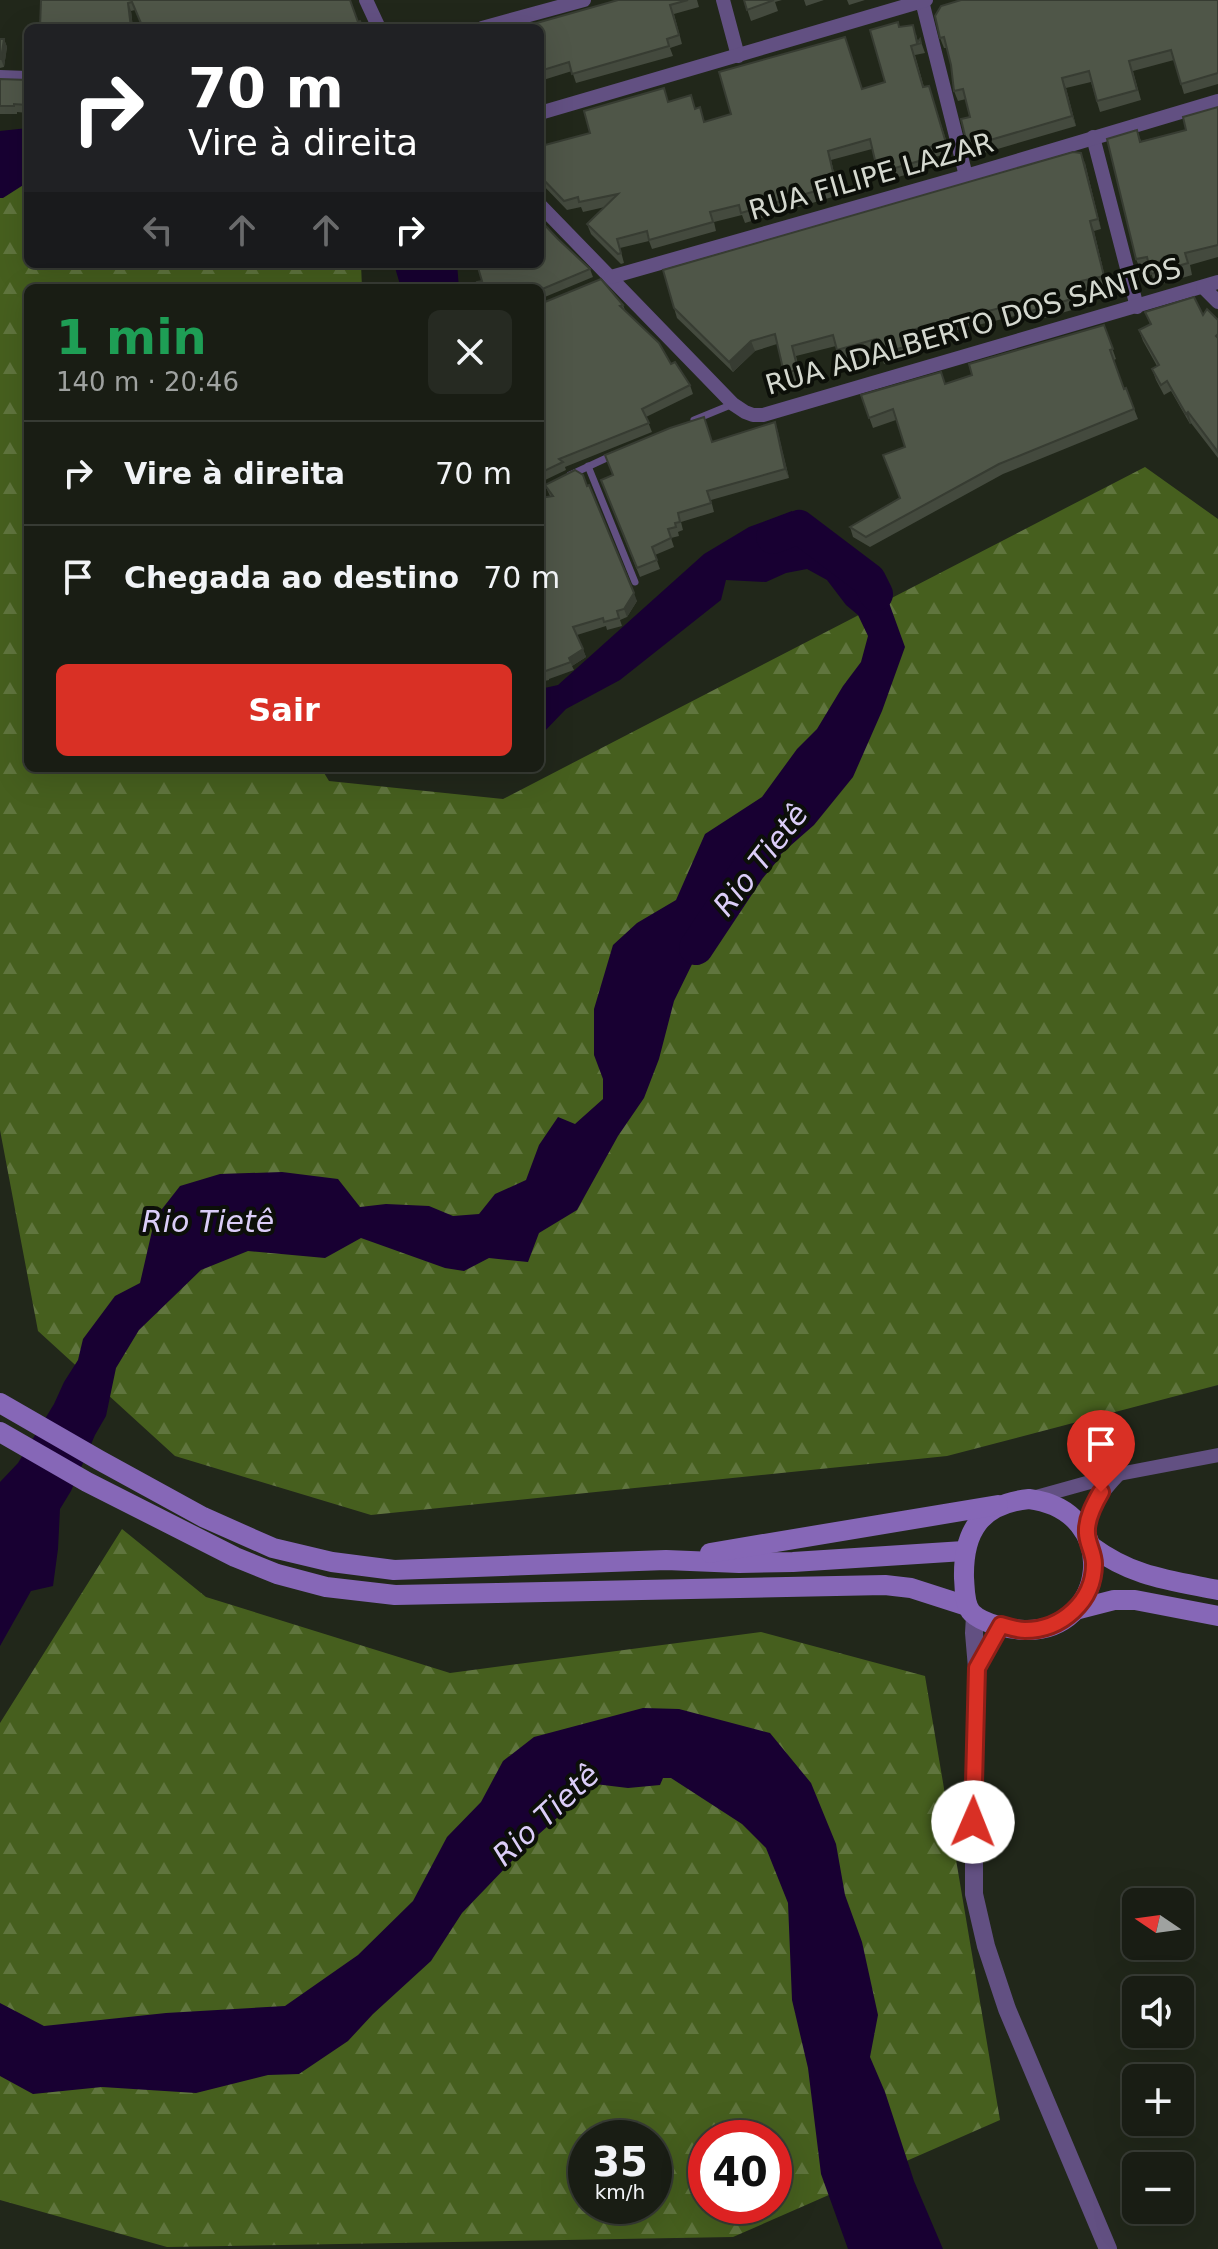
<!DOCTYPE html>
<html lang="pt">
<head>
<meta charset="utf-8">
<style>
	body { margin:0; font-family:"DejaVu Sans",sans-serif; background:#262a22; color:#f1f3f6; height:100vh; display:flex; flex-direction:column; font-size:30px; white-space:nowrap }
	* { box-sizing:border-box; margin:0 }
	p { font-size:26px; color:#9fa2a0 }
	.icon { flex:none; width:44px; height:44px; fill:none; stroke:currentColor; stroke-width:2; stroke-linecap:round; stroke-linejoin:round }
	.map { position:relative; flex:1; overflow:hidden }
	.drawer { position:absolute; left:24px; top:284px; width:520px; height:488px; display:flex; flex-direction:column; background:#191d14; border-radius:12px; box-shadow:0 8px 32px #0002,0 0 0 2px #373b34 }
	.drawer>* { flex:none }
	.guide { position:absolute; left:24px; top:24px; width:520px; height:244px; border-radius:12px; box-shadow:0 8px 32px #0002,0 0 0 2px #373b34; background:#202124; color:#fff; overflow:hidden }
	.needle { width:52px; rotate:283deg }
	.buttons { position:absolute; left:1122px; top:1888px; display:grid; gap:16px }
	.buttons a { display:grid; place-items:center; width:72px; height:72px; border-radius:12px; background:#191d14; box-shadow:0 8px 32px #0002,0 0 0 2px #373b34; font-size:40px }
	.speed { position:absolute; left:568px; top:2120px; display:flex; gap:16px; font-size:40px; font-weight:700; text-align:center }
	.speed>* { display:grid; place-content:center; width:104px; height:104px; border-radius:50%; background:#191d14; box-shadow:0 8px 32px #0002,0 0 0 2px #373b34; line-height:1 }
	.speed small { font-size:20px; font-weight:400 }
	.speed .limit { border:12px solid #d22; background:#fff; color:#111 }
	.pin { position:absolute; display:grid; place-items:center; width:68px; height:68px; color:#fff; margin:-82px -34px; border-radius:50% 50% 50% 0; rotate:-45deg; box-shadow:0 0 8px #0007 }
	.pin .icon { rotate:45deg }
	.me { position:absolute; width:88px; margin:-44px; rotate:1deg; stroke-linejoin:round; filter:drop-shadow(0 0 6px #0008) }
	.turn { display:flex; align-items:center; gap:28px; height:168px; padding:0 32px; font-size:36px }
	.turn .icon { width:104px; height:104px; stroke-width:2.5 }
	.turn b { display:block; font-size:56px; line-height:68px }
	.lanes { display:flex; align-items:center; height:76px; padding:0 32px; background:#0003; justify-content:center; gap:40px; direction:ltr }
	.lanes .off { opacity:.35 }
	.round { display:grid; place-items:center; flex:none; width:84px; height:84px; border-radius:12px; background:#262a22 }
	.head { display:flex; align-items:center; justify-content:space-between; height:136px; padding:0 32px }
	h1 { font-size:48px; font-weight:800; line-height:60px; color:#1e9e55 }
	.cta { display:flex; gap:16px; margin-top:auto; padding:16px 32px }
	.cta a { flex:1; height:92px; border-radius:12px; background:#d93025; color:#fff; font-size:32px; font-weight:800; line-height:92px; text-align:center }
	ul { padding:0; list-style:none }
	li { display:flex; align-items:center; gap:24px; height:104px; padding:0 32px; border-top:2px solid #373b34 }
	li div { flex:1 }
	li b { display:block; font-size:30px }
	li em { font-style:normal }
	.map>svg:first-child { display:block }
	.forest { fill:url(#forest-firs); fill-rule:evenodd }
	.water { fill:#180032 }
	.lines { fill:none; stroke-linecap:round; stroke-linejoin:round }
	.river { stroke:#180032; stroke-width:34 }
	.service { stroke:#625082; stroke-width:7 }
	.minor { stroke:#625082; stroke-width:14 }
	.tertiary { stroke:#625082; stroke-width:18 }
	.secondary { stroke:#8667b7; stroke-width:20 }
	.wall { fill:#444a3e }
	.shaded-wall { fill:#373c32 }
	.building { fill:#4f5648; stroke:#373c32; stroke-width:2 }
	.route-casing { stroke:#8d1f18; stroke-width:20 }
	.route { stroke:#d93025; stroke-width:14 }
	.labels { text-anchor:middle; stroke-width:8; stroke-linejoin:round; paint-order:stroke }
	.street-label { font-size:28px; fill:#d4d8cf; stroke:#0c0f09 }
	.water-label { font-size:30px; font-style:italic; fill:#dbcdf8; stroke:#0c0f09 }
</style>
</head>
<body>
<div class="map">
<svg width="1218" height="2249" viewBox="0 0 1218 2249">
	<defs>
		<pattern id="forest-firs" width="22" height="20" patternUnits="userSpaceOnUse" patternTransform="scale(2)"><rect width="22" height="20" fill="#465f1e"/><path d="M5 1l3.5 6h-7zM16 11l3.5 6h-7z" fill="#60753e"/></pattern>
	</defs>
	<rect width="100%" height="100%" fill="#21271a"/>
	<g class="forest">
		<path d="M0,183L28,186V264H361L362,288H28V768H321L329,781L503,799L1145,467L1218,519V1385L947,1456L371,1515L175,1456L38,1331L0,1130Z"/>
		<path d="M122,1529L206,1597L450,1673L761,1632L925,1676L1000,2120L733,2237L167,2247L0,2200V1723ZM586,2138H654V2206H586ZM706,2138H774V2206H706Z"/>
	</g>
	<g class="water">
		<path d="M28,128V182L3,198H0V131Z"/>
		<path d="M394,264H457L459,288H401Z"/>
		<path d="M792,511L806,532L843,561L867,567L888,600L905,647L882,711L853,777L814,825L765,868L722,895L720,919L698,952L674,1001L659,1059L644,1098L618,1136L577,1210L539,1233L528,1262L489,1258L464,1271L445,1268L361,1238L325,1258L248,1251L201,1270L139,1330L116,1368L106,1416L95,1435L71,1491L60,1509L58,1549L53,1586L31,1591L0,1646V1482L18,1463L54,1404L64,1382L78,1360L83,1339L115,1296L140,1283L155,1218L180,1186L220,1174L282,1172L338,1179L360,1207L386,1204L429,1206L453,1216L479,1214L495,1194L526,1180L539,1145L558,1117L575,1124L603,1099V1079L594,1055V1009L613,945L637,923L676,900L705,834L762,797L797,749L817,729L843,686L861,662L868,636L858,615L846,605L827,580L807,569L786,573L766,582L726,580L721,600L620,680L566,709L540,736V689L558,685L704,554L749,527Z"/>
		<path d="M643,1708L679,1709L770,1733L811,1783L836,1844L845,1895L862,1942L878,2015L870,2057L885,2092L914,2181L943,2249H848L821,2174L808,2068L792,2000L788,1903L766,1848L742,1824L671,1778H663L660,1785L628,1788L595,1784L530,1842L462,1913L431,1961L373,2014L348,2041L299,2074L268,2075L196,2093L102,2087L33,2094L0,2076V2003L44,2026L166,2013L285,2006L358,1955L413,1901L447,1837L481,1802L503,1761L534,1737Z"/>
	</g>
	<g class="lines">
		<g class="river">
			<path d="M773,537L799,527L869,580L876,594"/>
			<path d="M696,948L749,868L764,850"/>
		</g>
		<g class="service">
			<path d="M694,420L733,404"/>
			<path d="M588,466L635,582"/>
			<path d="M570,475L613,455"/>
		</g>
		<g class="minor">
			<path d="M366,0L379,28"/>
			<path d="M723,0L738,56"/>
			<path d="M922,1L966,176"/>
			<path d="M482,28L584,0"/>
			<path d="M0,77L28,78"/>
			<path d="M540,113L926,0"/>
			<path d="M1093,137L1137,307"/>
			<path d="M540,205L733,404L745,412L753,415H763L1218,282"/>
			<path d="M611,277L966,176L1218,101"/>
			<path d="M1203,287L1218,302"/>
			<path d="M1029,1499L1119,1474L1218,1455"/>
			<path d="M1087,1535C1092,1505 1099,1495 1119,1474"/>
		</g>
		<g class="tertiary">
			<path d="M975,1616L974,1633L977,1668L974,1784V1894L986,1946L1007,2009L1108,2249"/>
			<path d="M977,1668L1001,1625"/>
		</g>
		<g class="secondary">
			<path d="M0,1403L99,1460L203,1517L273,1548L332,1562L394,1570L666,1560L739,1563L793,1562L964,1551"/>
			<path d="M0,1432L87,1482L235,1557L277,1574L326,1587L395,1595L885,1585L911,1588L967,1606"/>
			<path d="M1029,1499C1123,1511 1107,1633 1024,1630C1009,1629 983,1624 972,1613C964,1605 965,1589 964,1578C963,1532 980,1504 1029,1499Z"/>
			<path d="M1091,1546C1133,1577 1168,1580 1218,1590"/>
			<path d="M710,1553L998,1505"/>
			<path d="M1075,1610L1114,1600H1135L1218,1616"/>
		</g>
	</g>
	<g class="wall">
		<path d="M41,0H350L358,21L363,28L135,10L131,11L133,28H40Z"/>
		<path d="M618,0H697L699,7L674,14L682,44L670,48L673,56L576,83L572,71L540,81V28Z"/>
		<path d="M744,0H782L775,2L778,11L751,21Z"/>
		<path d="M804,0H824L806,6Z"/>
		<path d="M847,0H865L849,5Z"/>
		<path d="M1218,0V84L1184,94L1174,60L1133,71L1141,100L1100,112L1091,82L1066,88L1076,126L984,153L970,150L966,140L970,117L966,99L958,101L954,91L951,65L947,48H944L940,38Z"/>
		<path d="M900,27L916,34L918,42L920,39L925,53L915,55L924,87L929,86L950,153L927,159L929,168L881,182L872,149L831,160L839,195L745,223L742,215L714,222L716,231L652,249L649,241L620,248L624,263L621,264L591,234L587,224L605,207L583,212L581,207L567,210L540,182V128L545,145L590,133L696,108L705,122L862,89L885,82Z"/>
		<path d="M0,39H4L7,47L4,67L0,68Z"/>
		<path d="M0,79L28,80V113L17,112V114H0Z"/>
		<path d="M1218,107V257L1190,265L1192,275L1155,286L1150,268L1141,271L1136,259L1137,130L1141,141L1186,130Z"/>
		<path d="M1085,163L1101,229L1094,231L1107,286L1085,291L1089,305L1034,321L1031,312L908,342L911,356L884,364L879,349L840,360L836,346L796,356L802,380L788,383L777,344L755,351L733,372L677,318L674,308Z"/>
		<path d="M558,239L590,269L593,277L540,299V288L482,281Z"/>
		<path d="M540,304L623,305L625,310L690,385L693,394L646,417L652,432L565,467L566,470L541,482L540,481Z"/>
		<path d="M1145,312L1203,315L1218,320V458L1191,423L1190,424L1171,391L1164,395L1156,380L1152,369L1157,366L1143,341L1139,330L1150,324Z"/>
		<path d="M1104,325L1116,359L1114,360L1124,389L1126,388L1138,419L1003,474L870,547L853,537L850,527L899,498L905,447L896,420L873,428L861,395L945,384L972,375Z"/>
		<path d="M775,422L789,478L711,500L714,512L681,522L683,530L678,532L679,536L671,538L674,547L655,555L660,569L640,577L601,480L712,442Z"/>
		<path d="M545,485L637,601L627,617L620,620L622,626L607,630L606,626L577,635L586,657L572,666L574,670L549,679V680L540,682V498L550,496Z"/>
	</g>
	<g class="shaded-wall">
		<path d="M128,3L131,11L133,28H131Z"/>
		<path d="M4,39L7,47L4,67L1,59Z"/>
		<path d="M1062,78L1066,88L1076,126L1072,116Z"/>
		<path d="M828,151L831,160L839,195L836,185Z"/>
		<path d="M1081,153L1085,163L1101,229L1098,219Z"/>
		<path d="M1090,221L1094,231L1107,286L1104,276Z"/>
		<path d="M751,341L755,351L733,372L729,362Z"/>
		<path d="M1188,412L1191,423L1190,424L1186,414Z"/>
		<path d="M775,422L778,431L789,478L785,469Z"/>
		<path d="M634,593L637,601L627,617L624,609Z"/>
		<path d="M583,649L586,657L572,666L569,658Z"/>
	</g>
	<g class="building">
		<path d="M41,0H350L358,22L360,21L363,28H143L132,2L128,3L131,28H40Z"/>
		<path d="M618,0H688L670,5L679,35L667,39L669,46L572,74L569,62L540,71V28H519Z"/>
		<path d="M744,0H774L747,10Z"/>
		<path d="M961,0H1218V73L1181,84L1171,50L1129,61L1137,90L1097,101L1089,71L1062,78L1072,116L980,143L966,140L961,119L970,117L963,89L954,91L951,65L944,37L940,38L935,16L941,6Z"/>
		<path d="M898,22L899,27L913,25L917,43L920,39L921,43L911,46L923,87L929,86L946,143L923,149L926,159L878,173L870,139L828,151L836,185L741,213L739,205L710,212L713,222L649,240L647,231L617,239L621,253L618,254L587,224L618,194L579,202L578,197L564,201L540,176V128L545,145L590,133L584,111L664,88L668,102L691,95L695,109L700,107L704,122L731,114L719,72L845,37L862,89L885,82L870,30Z"/>
		<path d="M0,39H4L1,59H0Z"/>
		<path d="M0,79L28,80V105L14,104V106H0Z"/>
		<path d="M1218,107V245L1185,253L1188,263L1151,274L1147,257L1136,259L1107,139L1137,130L1140,142L1186,130L1183,117Z"/>
		<path d="M1073,152L1081,153L1098,219L1090,221L1104,276L1081,281L1085,295L1031,311L1028,301L904,332L908,346L880,354L876,339L837,350L833,335L792,346L798,370L784,373L775,334L751,341L729,362L674,308L663,270Z"/>
		<path d="M540,220L558,239L590,269L540,290V288H479L477,282L482,281L477,264H540Z"/>
		<path d="M601,279L623,305L620,306L659,343L671,364L675,362L690,385L642,409L649,423L559,459L563,462L540,473V304Z"/>
		<path d="M1194,297L1203,315L1207,309L1218,320V334L1216,336L1218,338V452L1188,412L1186,414L1167,381L1161,385L1152,369L1159,365L1139,330L1151,324L1145,312Z"/>
		<path d="M1104,325L1113,349L1110,350L1124,389L1126,388L1134,409L999,464L866,537L850,527L900,498L883,455L905,447L893,409L869,418L861,395L941,372L945,384L972,375L969,364Z"/>
		<path d="M704,417L712,442L775,422L785,469L707,491L711,503L678,513L680,522L675,523L676,527L668,529L671,538L652,547L657,560L637,568L601,480L613,475L605,455L670,428Z"/>
		<path d="M575,470L583,475L587,486L589,485L634,593L624,609L617,611L619,618L604,622L603,618L573,627L583,649L569,658L571,662L540,673V498L553,496L545,485Z"/>
	</g>
	<g class="lines">
		<defs>
			<path id="route" d="M973,1822L977,1668L1001,1625C1009,1627 1017,1630 1025,1630C1062,1630 1094,1601 1094,1564C1094,1553 1087,1543 1087,1533C1086,1519 1094,1504 1101,1492"/>
		</defs>
		<use href="#route" class="route-casing"/>
		<use href="#route" class="route"/>
	</g>
	<g class="labels">
		<g class="street-label">
			<text transform="translate(871 176) rotate(-16)" y="10">RUA FILIPE LAZAR</text>
			<text transform="translate(973 326) rotate(-16)" y="10">RUA ADALBERTO DOS SANTOS</text>
		</g>
		<g class="water-label">
			<text transform="translate(761 860) rotate(-52)" y="10">Rio Tietê</text>
			<text x="208" y="1232">Rio Tietê</text>
			<text transform="translate(546 1815) rotate(-43)" y="10">Rio Tietê</text>
		</g>
	</g>
</svg>
<div class="buttons">
<a><svg class="needle" viewBox="-14 -14 28 28"><path d="M0-13l5 13h-10z" fill="#e53935"/><path d="M0 13l5-13h-10z" fill="#9fa2a0"/></svg></a>
<a><svg class="icon" aria-label="sound" viewBox="0 0 24 24"><path d="M4 9h4l5-4v14l-5-4H4zM17 9q2 3 0 6"/></svg></a>
<a>+</a>
<a>−</a>
</div>
<div class="speed"><div>35<small>km/h</small></div><div class="limit">40</div></div>
<div class="pin" style="left:1101px;top:1492px;background:#d93025"><svg class="icon" aria-label="arrive" viewBox="0 0 24 24"><path d="M6 21V4h12l-3 4 3 4H6"/></svg></div>
<svg class="me" style="left:973px;top:1822px" viewBox="-20 -20 40 40"><circle r="19" fill="#fff"/><path d="M0-13L10 11 0 6-10 11z" fill="#d93025"/></svg>
<div class="guide">
<div class="turn"><svg class="icon" aria-label="right" viewBox="0 0 24 24"><path d="M7 20v-9h11M14 6l5 5-5 5"/></svg><div><b>70 m</b>Vire à direita</div></div>
<div class="lanes"><svg class="icon off" aria-label="left" viewBox="0 0 24 24"><path d="M17 20v-9H6M10 6l-5 5 5 5"/></svg><svg class="icon off" aria-label="ahead" viewBox="0 0 24 24"><path d="M12 20V5M6 11l6-6 6 6"/></svg><svg class="icon off" aria-label="ahead" viewBox="0 0 24 24"><path d="M12 20V5M6 11l6-6 6 6"/></svg><svg class="icon" aria-label="right" viewBox="0 0 24 24"><path d="M7 20v-9h11M14 6l5 5-5 5"/></svg></div>
</div>
<section class="drawer">
<div class="head"><div><h1>1 min</h1><p>140 m · 20:46</p></div><a class="round"><svg class="icon" aria-label="close" viewBox="0 0 24 24"><path d="M6 6l12 12M18 6L6 18"/></svg></a></div>
<ul>
<li><svg class="icon" aria-label="right" viewBox="0 0 24 24"><path d="M7 20v-9h11M14 6l5 5-5 5"/></svg><div><b>Vire à direita</b></div><em>70 m</em></li>
<li><svg class="icon" aria-label="arrive" viewBox="0 0 24 24"><path d="M6 21V4h12l-3 4 3 4H6"/></svg><div><b>Chegada ao destino</b></div><em>70 m</em></li>
</ul>
<div class="cta"><a>Sair</a></div>
</section>
</div>
</body>
</html>
